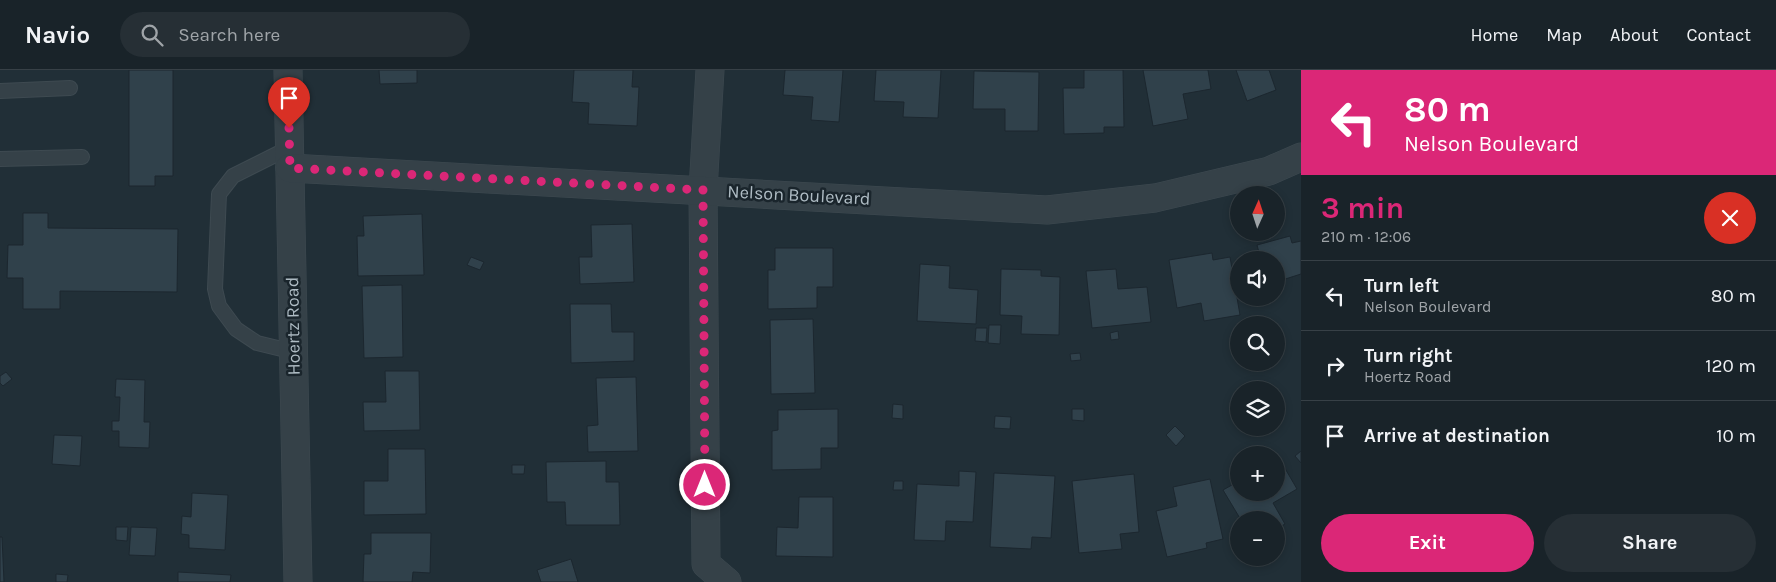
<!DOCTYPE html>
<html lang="en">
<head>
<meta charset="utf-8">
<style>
	body { margin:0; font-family:Karla,sans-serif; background:#262f35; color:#f1f3f6; height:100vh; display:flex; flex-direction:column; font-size:19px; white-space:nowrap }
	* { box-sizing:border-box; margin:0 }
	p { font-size:16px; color:#9fa4a8 }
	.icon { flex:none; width:28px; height:28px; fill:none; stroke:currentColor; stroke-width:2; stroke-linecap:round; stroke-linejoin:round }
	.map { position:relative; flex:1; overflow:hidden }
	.side { display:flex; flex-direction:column; background:#192329; width:475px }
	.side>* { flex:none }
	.top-card { background:#db2777; color:#fff; overflow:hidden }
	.needle { width:32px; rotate:3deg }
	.tools { position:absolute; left:1230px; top:116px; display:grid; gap:10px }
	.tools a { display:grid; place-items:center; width:55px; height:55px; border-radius:50%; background:#192329; box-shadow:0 2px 8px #0003,0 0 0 1px #374046; font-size:25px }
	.pin { position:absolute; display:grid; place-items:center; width:42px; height:42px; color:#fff; margin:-51px -21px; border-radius:50% 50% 50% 0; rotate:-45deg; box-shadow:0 0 5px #0007 }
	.pin .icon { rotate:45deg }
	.me { position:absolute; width:55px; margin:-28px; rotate:0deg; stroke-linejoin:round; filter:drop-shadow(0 0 4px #0008) }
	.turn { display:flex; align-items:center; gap:18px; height:105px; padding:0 20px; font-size:22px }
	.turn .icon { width:65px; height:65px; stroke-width:2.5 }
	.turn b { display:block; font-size:35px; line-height:42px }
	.round { display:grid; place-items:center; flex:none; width:52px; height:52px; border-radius:26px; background:#262f35 }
	.head { display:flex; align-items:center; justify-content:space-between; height:85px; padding:0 20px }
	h1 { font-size:30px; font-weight:700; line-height:38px; color:#db2777 }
	.button { display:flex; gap:10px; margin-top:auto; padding:10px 20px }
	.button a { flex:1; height:58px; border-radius:30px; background:#db2777; color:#fff; font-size:20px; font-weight:700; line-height:58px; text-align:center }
	.button a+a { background:#262f35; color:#f1f3f6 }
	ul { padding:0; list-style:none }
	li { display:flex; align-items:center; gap:15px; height:70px; padding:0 20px; border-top:1px solid #374046 }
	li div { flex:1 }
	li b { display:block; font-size:19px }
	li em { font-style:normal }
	header { display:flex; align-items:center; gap:30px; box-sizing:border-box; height:70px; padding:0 25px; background:#192329; border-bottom:1px solid #374046 }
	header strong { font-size:24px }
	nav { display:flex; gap:28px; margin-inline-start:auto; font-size:18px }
	.search { width:350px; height:45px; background:#262f35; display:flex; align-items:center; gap:12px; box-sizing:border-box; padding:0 18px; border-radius:28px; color:#9fa4a8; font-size:19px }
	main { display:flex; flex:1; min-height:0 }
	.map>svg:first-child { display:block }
	.building { fill:#30414b; stroke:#1c272f }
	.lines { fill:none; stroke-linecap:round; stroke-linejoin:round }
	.lane-casing { stroke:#3e4a51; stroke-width:16 }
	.street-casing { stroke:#3e4a51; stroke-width:29 }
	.lane { stroke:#354148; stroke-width:14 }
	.street { stroke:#354148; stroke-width:28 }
	.route { stroke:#db2777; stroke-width:9; stroke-dasharray:0 16.2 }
	.labels { text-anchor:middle; stroke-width:5; stroke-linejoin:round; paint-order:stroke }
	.street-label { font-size:18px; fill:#afbcc4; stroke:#1a252c }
</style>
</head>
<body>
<header>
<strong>Navio</strong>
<div class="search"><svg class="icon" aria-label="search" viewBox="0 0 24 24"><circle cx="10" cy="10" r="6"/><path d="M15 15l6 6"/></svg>Search here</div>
<nav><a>Home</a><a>Map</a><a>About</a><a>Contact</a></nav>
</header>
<main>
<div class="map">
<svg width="1301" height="512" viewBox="0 0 1301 512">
	<rect width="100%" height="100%" fill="#212f37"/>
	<g class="building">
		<path d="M129,0H173V106H155V116H129Z"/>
		<path d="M379,0H417V13L380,14Z"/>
		<path d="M574,0H633L632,17H639L637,56L588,54L589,33L572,32Z"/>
		<path d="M785,0H843L839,52L811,50L813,27L783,25Z"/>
		<path d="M876,0H941L938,48L903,47L904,32L874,31Z"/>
		<path d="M1084,0H1123L1124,57H1104V63L1064,64L1063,18H1084Z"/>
		<path d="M1143,0H1208L1211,19L1183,24L1188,49L1153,56Z"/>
		<path d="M1236,0H1269L1276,20L1247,31Z"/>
		<path d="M974,1L1039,2L1038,61H1005V39H973Z"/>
		<path d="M23,143H48V158L178,159L177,222L60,221V239H23V208H7L8,175H23Z"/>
		<path d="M422,144L424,205L358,206L357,166H364L363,146Z"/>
		<path d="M632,154L634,212L580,214L579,187H592L591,155Z"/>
		<path d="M1290,166L1292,173L1301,171V204L1276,212V190H1261L1257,175Z"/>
		<path d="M775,178H833V217H817V238L768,239V200H775Z"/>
		<path d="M1212,183L1213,190L1230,187L1240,245L1204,251L1201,233L1177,238L1169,190Z"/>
		<path d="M471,187L484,192L480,200L467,195Z"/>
		<path d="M920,194L950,196L949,218L978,220L976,254L917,251Z"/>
		<path d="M1001,199L1041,200V206L1060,207L1059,265L1021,264L1022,246L1000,245Z"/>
		<path d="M1116,199L1118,219L1147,217L1151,252L1092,258L1086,201Z"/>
		<path d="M402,215L403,287L364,288L362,216Z"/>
		<path d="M570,234H611L612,262H634V291L571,293Z"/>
		<path d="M813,249L815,323L771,324L770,250Z"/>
		<path d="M989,255H1001L1000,274L988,273Z"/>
		<path d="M976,258H987L986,272L975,271Z"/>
		<path d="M1118,261L1119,269L1111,270L1110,263Z"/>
		<path d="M1080,283L1081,290L1071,291L1070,284Z"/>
		<path d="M385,301H419L420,360L364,361L363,332H386Z"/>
		<path d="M6,302L12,309L3,316L0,313V306Z"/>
		<path d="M636,307L638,381L588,382L587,356L598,355L596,308Z"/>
		<path d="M116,309L145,310L144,352H150L149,378L119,377V361H112V351H119L120,327H115Z"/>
		<path d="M893,334L903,335V349L892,348Z"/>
		<path d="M838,339V378H821V399L772,400V361L778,360V340Z"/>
		<path d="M1072,339H1084V351L1072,350Z"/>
		<path d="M995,346L1011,347L1010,359L994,358Z"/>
		<path d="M1175,356L1185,366L1176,376L1166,365Z"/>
		<path d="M54,365L82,366L80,396L52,394Z"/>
		<path d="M388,379H425L426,444L364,445V411H388Z"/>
		<path d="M1301,381V393L1295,386Z"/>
		<path d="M1279,388L1297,419L1273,433L1285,454L1276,459V450H1241L1223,420L1239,411V422H1276V389Z"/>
		<path d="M606,391V412H619L620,455H566L565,432H547L546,392Z"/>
		<path d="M512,395H525L524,404H512Z"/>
		<path d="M959,401L976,402L973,452L946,451L945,471L914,470L917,414L959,416Z"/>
		<path d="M994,403L1055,406L1051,468L1032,467L1031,479L990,477Z"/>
		<path d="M1134,404L1139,462L1120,464L1122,479L1079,483L1072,411Z"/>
		<path d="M1210,409L1223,469L1206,473L1207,478L1167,487L1156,441L1177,436L1173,417Z"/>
		<path d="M894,411H903V420H893Z"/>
		<path d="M192,423L228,425L225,480L189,478V465L181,464L182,446L191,447Z"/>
		<path d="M799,427H833V487L776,486L777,457L798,458Z"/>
		<path d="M116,457H128L127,471L116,470Z"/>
		<path d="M131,457L157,458L155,486L129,485Z"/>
		<path d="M371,463H431L430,503L413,502L412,512H363L364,484H371Z"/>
		<path d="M0,467H2L4,512H0Z"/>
		<path d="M571,489L578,512H541L537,500Z"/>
		<path d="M178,502L231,505L230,512H178Z"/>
		<path d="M56,504L68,505L67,512H56Z"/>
	</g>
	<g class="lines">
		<defs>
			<g id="lane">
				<path d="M0,21L70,18"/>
				<path d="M289,78L233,106L219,124L215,219L219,236L236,259L257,273L294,282"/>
				<path d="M0,89L82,87"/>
			</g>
			<g id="street">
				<path d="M288,0L298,512"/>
				<path d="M710,0L703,120L706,494L727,512"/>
				<path d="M290,98L1047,140L1155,128L1269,101L1301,87"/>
			</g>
		</defs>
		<use href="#lane" class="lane-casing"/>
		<use href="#street" class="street-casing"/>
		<use href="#lane" class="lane"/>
		<use href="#street" class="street"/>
	</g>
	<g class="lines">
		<path class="route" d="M289,58L290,98L703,120L705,415"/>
	</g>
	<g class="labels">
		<g class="street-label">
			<text transform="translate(799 125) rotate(3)" y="6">Nelson Boulevard</text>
			<text transform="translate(293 256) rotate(-91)" y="6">Hoertz Road</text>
		</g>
	</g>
</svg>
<div class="tools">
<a><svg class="needle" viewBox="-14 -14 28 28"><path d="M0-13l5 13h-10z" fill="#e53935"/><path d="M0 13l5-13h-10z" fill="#9fa4a8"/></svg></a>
<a><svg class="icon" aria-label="sound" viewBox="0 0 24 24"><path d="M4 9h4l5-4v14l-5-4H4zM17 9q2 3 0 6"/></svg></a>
<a><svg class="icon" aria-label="search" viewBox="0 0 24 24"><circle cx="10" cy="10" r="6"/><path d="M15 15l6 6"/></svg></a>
<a><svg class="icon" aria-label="layers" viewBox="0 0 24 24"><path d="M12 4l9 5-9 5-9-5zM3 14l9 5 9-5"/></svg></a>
<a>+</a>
<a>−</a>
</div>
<div class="pin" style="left:289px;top:58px;background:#d93025"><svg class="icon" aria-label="arrive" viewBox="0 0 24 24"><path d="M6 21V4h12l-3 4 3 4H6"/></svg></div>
<svg class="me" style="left:705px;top:415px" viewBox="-20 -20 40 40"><circle r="17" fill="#db2777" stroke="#fff" stroke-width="3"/><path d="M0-11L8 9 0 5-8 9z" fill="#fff"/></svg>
</div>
<section class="side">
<div class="top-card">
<div class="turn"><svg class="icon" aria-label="left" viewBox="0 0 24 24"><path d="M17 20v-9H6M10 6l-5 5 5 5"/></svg><div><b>80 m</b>Nelson Boulevard</div></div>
</div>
<div class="head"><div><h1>3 min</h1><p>210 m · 12:06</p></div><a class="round" style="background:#d93025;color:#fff"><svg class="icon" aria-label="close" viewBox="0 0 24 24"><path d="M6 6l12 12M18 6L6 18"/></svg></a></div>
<ul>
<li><svg class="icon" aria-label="left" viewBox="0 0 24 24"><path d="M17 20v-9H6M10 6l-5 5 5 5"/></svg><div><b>Turn left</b><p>Nelson Boulevard</p></div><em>80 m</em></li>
<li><svg class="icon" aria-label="right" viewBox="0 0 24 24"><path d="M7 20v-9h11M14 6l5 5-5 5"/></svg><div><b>Turn right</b><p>Hoertz Road</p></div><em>120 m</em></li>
<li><svg class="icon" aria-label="arrive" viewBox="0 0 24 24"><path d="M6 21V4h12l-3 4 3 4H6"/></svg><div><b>Arrive at destination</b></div><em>10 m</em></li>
</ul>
<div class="button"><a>Exit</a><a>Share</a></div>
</section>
</main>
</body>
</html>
